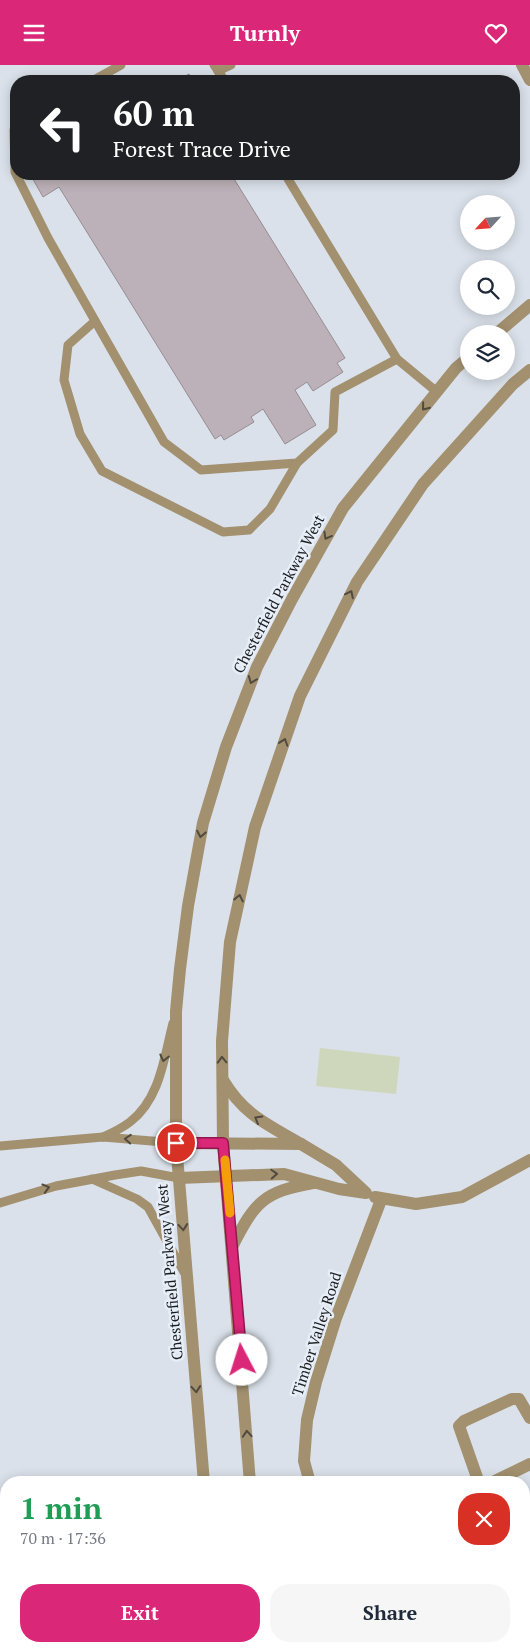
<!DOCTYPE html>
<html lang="en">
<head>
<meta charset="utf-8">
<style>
	body { margin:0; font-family:"PT Serif",serif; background:#f6f6f7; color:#1f2937; height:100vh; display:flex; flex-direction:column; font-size:19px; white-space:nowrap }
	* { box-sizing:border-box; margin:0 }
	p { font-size:16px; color:#747a83 }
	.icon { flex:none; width:28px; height:28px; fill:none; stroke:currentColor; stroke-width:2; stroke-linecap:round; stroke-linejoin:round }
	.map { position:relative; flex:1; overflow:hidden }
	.details { position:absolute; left:0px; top:1411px; width:530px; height:176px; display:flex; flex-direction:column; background:#fff; border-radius:20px 20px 0 0; box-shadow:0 2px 12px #0003 }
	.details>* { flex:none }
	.top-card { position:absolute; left:10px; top:10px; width:510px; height:105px; border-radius:20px; box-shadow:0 2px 12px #0003; background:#202124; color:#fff; overflow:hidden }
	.needle { width:32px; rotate:244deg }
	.buttons { position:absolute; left:460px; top:130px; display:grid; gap:10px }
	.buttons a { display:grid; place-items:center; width:55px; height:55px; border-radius:50%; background:#fff; box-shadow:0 2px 12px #0003; font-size:25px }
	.pin { position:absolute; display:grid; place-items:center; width:42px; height:42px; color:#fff; margin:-21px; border:2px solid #fff; border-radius:50%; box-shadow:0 1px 5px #0007 }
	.me { position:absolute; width:55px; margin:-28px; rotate:355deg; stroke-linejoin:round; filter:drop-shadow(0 0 4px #0008) }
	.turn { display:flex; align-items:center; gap:18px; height:105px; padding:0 20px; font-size:22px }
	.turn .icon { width:65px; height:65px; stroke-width:2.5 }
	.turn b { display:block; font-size:35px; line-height:42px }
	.round { display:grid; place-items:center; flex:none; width:52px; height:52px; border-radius:20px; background:#f6f6f7 }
	.overview { display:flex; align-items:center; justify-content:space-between; height:85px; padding:0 20px }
	h1 { font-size:30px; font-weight:700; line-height:38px; color:#1e9e55 }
	.cta { display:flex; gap:10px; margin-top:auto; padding:10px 20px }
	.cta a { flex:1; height:58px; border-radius:20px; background:#db2777; color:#fff; font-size:20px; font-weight:700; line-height:58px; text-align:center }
	.cta a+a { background:#f6f6f7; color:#1f2937 }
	header { display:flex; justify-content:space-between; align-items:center; height:65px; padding:0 20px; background:#db2777; color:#fff; font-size:22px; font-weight:700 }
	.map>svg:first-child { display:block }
	.green { fill:#ced7bc }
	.building { fill:#bcb1b8; stroke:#978d93 }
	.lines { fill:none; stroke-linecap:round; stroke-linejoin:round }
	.service { stroke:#a2906f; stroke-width:9 }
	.minor { stroke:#a2906f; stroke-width:12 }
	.tertiary { stroke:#a2906f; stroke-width:12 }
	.oneway { stroke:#504a3f }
	.route-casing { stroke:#8e194d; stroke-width:12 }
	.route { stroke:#db2777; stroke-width:9 }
	.slow { stroke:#f59e0b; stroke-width:9 }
	.labels { text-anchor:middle; stroke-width:5; stroke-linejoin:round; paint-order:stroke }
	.street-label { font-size:15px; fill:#191c1f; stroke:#e7eef7 }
</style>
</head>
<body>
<header><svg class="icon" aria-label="menu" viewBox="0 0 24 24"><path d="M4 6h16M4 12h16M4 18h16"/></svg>Turnly<svg class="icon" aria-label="heart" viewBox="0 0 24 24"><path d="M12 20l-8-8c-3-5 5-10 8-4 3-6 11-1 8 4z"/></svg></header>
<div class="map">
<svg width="530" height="1587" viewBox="0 0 530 1587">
	<rect width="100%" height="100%" fill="#dae1ea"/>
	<path class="green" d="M320,983L400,992L396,1029L316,1021Z"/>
	<g class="building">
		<path d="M189,9L194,16H176Z"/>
		<path d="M30,109H231L345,293L337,298L343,307L313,326L307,317L295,325L316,360L285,379L263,344L251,352L254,357L224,375L221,370L215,374L59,122L43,132Z"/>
	</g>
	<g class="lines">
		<g class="service">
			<path d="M214,0L225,16"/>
			<path d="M218,6L231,0"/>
			<path d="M92,16L121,0"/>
			<path d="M16,63L14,65L15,107L48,173L164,377L201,405L297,398L333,365L335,327L397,294"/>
			<path d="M285,109L397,294L437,327"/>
			<path d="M95,256L68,280L64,315L80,369L102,406L223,467L249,465L270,444L297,398"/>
			<path d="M103,1072C112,1068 122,1063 130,1057C160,1034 164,993 173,958"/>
			<path d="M0,1081L103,1072L176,1078"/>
			<path d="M92,1114L137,1134L148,1142L184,1207"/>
			<path d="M0,1138L56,1121L115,1110L141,1106L179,1113"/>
		</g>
		<g class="minor">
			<path d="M522,0L530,15"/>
			<path d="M176,1078L301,1079L336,1100L366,1128L339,1124L284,1109L179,1113"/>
			<path d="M375,1132L416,1139L462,1132L530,1095"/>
			<path d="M310,1418L304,1396L307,1355L316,1317L336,1253L381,1135"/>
			<path d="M479,1418L459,1361L464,1356L512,1334H519L530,1353"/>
			<path d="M491,1418L530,1399"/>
			<path d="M352,1581L353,1587"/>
		</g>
		<g class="tertiary">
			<path d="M496,269L530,240"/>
			<path d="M223,1015C244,1050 267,1059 301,1079"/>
			<path d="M232,1182C255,1137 263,1127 313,1118"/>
			<path d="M204,1418L176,1078V946L180,904L188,841L203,758L226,682L257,602L292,534L343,443L456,303L469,292"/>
			<path d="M250,1418L223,1078L222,976L230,877L255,762L300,631L357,517L423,419L513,319L530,305"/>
			<path d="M217,1581V1587"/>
			<path d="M261,1581L262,1587"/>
		</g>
	</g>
	<defs><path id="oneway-chevron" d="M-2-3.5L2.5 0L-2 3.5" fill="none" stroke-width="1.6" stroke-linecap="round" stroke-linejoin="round" transform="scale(1.25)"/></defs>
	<g class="oneway">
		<use href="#oneway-chevron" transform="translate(425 342) rotate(129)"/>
		<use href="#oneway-chevron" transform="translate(327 471) rotate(119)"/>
		<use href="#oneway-chevron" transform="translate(350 529) rotate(-64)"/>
		<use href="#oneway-chevron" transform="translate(252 615) rotate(111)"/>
		<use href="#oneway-chevron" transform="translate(284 677) rotate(-71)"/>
		<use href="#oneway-chevron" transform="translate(201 769) rotate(101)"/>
		<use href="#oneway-chevron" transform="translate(239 833) rotate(-78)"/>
		<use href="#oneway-chevron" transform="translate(164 993) rotate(104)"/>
		<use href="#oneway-chevron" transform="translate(222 995) rotate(-92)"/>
		<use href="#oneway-chevron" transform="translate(258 1054) rotate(-150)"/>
		<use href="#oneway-chevron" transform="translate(128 1074) rotate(-176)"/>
		<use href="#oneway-chevron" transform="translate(274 1109) rotate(-3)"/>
		<use href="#oneway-chevron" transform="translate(46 1123) rotate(-16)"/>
		<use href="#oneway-chevron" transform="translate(183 1162) rotate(85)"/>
		<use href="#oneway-chevron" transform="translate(196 1324) rotate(85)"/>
		<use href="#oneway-chevron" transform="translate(247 1369) rotate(-94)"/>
	</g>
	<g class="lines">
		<defs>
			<path id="route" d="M176,1078H223L242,1295"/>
		</defs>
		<use href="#route" class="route-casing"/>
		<use href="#route" class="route"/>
		<path class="slow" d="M225,1095L230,1148"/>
	</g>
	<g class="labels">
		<g class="street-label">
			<text transform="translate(279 529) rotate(-62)" y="5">Chesterfield Parkway West</text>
			<text transform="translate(170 1207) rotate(-95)" y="5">Chesterfield Parkway West</text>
			<text transform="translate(317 1269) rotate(-72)" y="5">Timber Valley Road</text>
		</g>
	</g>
</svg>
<div class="buttons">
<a><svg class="needle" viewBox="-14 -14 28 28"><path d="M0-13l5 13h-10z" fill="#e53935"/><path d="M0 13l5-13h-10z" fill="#747a83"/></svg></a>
<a><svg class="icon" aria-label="search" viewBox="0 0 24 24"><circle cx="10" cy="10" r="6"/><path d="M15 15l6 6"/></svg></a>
<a><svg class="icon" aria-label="layers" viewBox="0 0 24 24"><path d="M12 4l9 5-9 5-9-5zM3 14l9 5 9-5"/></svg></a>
</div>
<div class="pin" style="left:176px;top:1078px;background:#d93025"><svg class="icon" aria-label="arrive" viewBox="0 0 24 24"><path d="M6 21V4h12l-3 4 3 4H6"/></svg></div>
<svg class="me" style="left:242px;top:1295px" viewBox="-20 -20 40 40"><circle r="19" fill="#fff"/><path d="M0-13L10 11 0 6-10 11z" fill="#db2777"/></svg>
<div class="top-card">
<div class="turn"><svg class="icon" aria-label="left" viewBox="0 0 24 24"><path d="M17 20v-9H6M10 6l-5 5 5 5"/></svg><div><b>60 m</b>Forest Trace Drive</div></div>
</div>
<section class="details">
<div class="overview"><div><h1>1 min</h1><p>70 m · 17:36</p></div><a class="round" style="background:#d93025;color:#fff"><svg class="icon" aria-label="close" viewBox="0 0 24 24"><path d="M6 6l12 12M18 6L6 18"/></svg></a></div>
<div class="cta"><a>Exit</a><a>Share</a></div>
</section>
</div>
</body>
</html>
